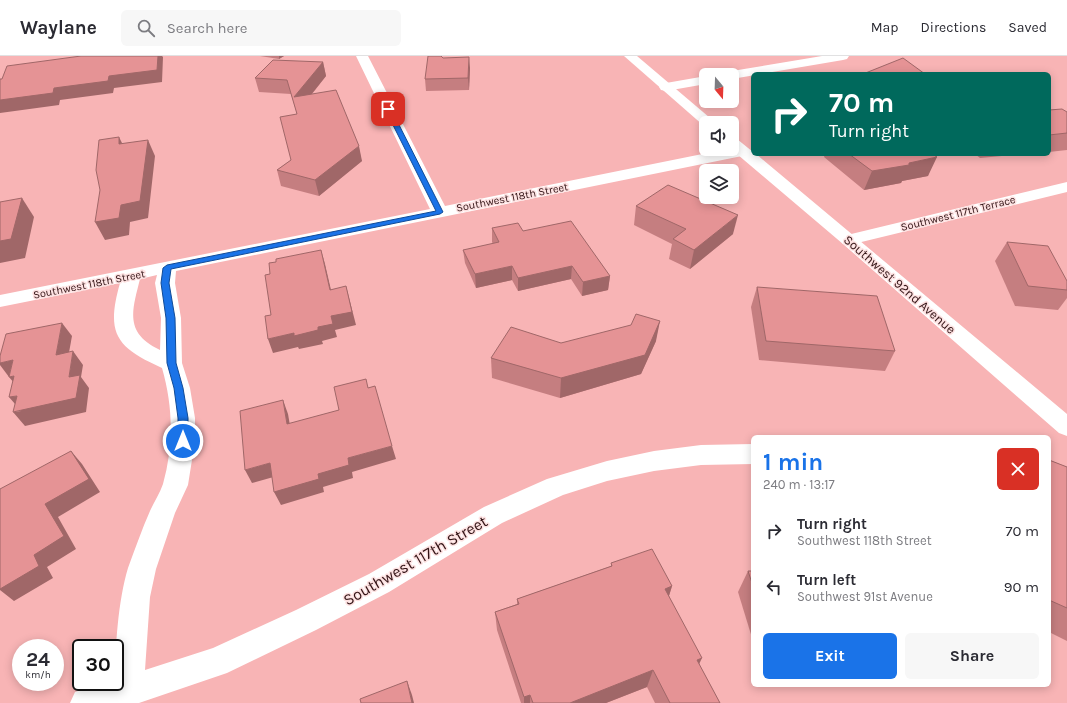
<!DOCTYPE html>
<html lang="en">
<head>
<meta charset="utf-8">
<style>
	body { margin:0; font-family:Karla,sans-serif; background:#f7f7f7; color:#2b2b33; height:100vh; display:flex; flex-direction:column; font-size:15px; white-space:nowrap }
	* { box-sizing:border-box; margin:0 }
	p { font-size:13px; color:#7c7c81 }
	.icon { flex:none; width:22px; height:22px; fill:none; stroke:currentColor; stroke-width:2; stroke-linecap:round; stroke-linejoin:round }
	.map { position:relative; flex:1; overflow:hidden }
	.side { position:absolute; left:751px; top:379px; width:300px; height:252px; display:flex; flex-direction:column; background:#fff; border-radius:6px; box-shadow:0 2px 10px #0003 }
	.side>* { flex:none }
	.top-card { position:absolute; left:751px; top:16px; width:300px; height:84px; border-radius:6px; box-shadow:0 2px 10px #0003; background:#00695c; color:#fff; overflow:hidden }
	.needle { width:26px; rotate:161deg }
	.buttons { position:absolute; left:699px; top:12px; display:grid; gap:8px }
	.buttons a { display:grid; place-items:center; width:40px; height:40px; border-radius:6px; background:#fff; box-shadow:0 2px 10px #0003; font-size:20px }
	.speed { position:absolute; left:12px; top:583px; display:flex; gap:8px; font-size:20px; font-weight:700; text-align:center }
	.speed>* { display:grid; place-content:center; width:52px; height:52px; border-radius:50%; background:#fff; box-shadow:0 2px 10px #0003; line-height:1 }
	.speed small { font-size:10px; font-weight:400 }
	.speed .limit { border:2px solid #111; border-radius:6px; background:#fff; color:#111 }
	.pin { position:absolute; display:grid; place-items:center; width:34px; height:34px; color:#fff; margin:-17px; border-radius:8px; box-shadow:0 2px 6px #0006 }
	.me { position:absolute; width:44px; margin:-22px; rotate:0deg; stroke-linejoin:round; filter:drop-shadow(0 0 3px #0008) }
	.turn { display:flex; align-items:center; gap:14px; height:84px; padding:0 12px; font-size:18px }
	.turn .icon { width:52px; height:52px; stroke-width:2.5 }
	.turn b { display:block; font-size:28px; line-height:34px }
	.round { display:grid; place-items:center; flex:none; width:42px; height:42px; border-radius:6px; background:#f7f7f7 }
	.head { display:flex; align-items:center; justify-content:space-between; height:68px; padding:0 12px }
	h1 { font-size:24px; font-weight:700; line-height:30px; color:#1a73e8 }
	.cta { display:flex; gap:8px; margin-top:auto; padding:8px 12px }
	.cta a { flex:1; height:46px; border-radius:6px; background:#1a73e8; color:#fff; font-size:16px; font-weight:700; line-height:46px; text-align:center }
	.cta a+a { background:#f7f7f7; color:#2b2b33 }
	ul { padding:0; list-style:none }
	li { display:flex; align-items:center; gap:12px; height:56px; padding:0 12px }
	li div { flex:1 }
	li b { display:block; font-size:15px }
	li em { font-style:normal }
	header { display:flex; align-items:center; gap:24px; box-sizing:border-box; height:56px; padding:0 20px; background:#fff; border-bottom:1px solid #e1e1e2 }
	header strong { font-size:19px }
	nav { display:flex; gap:22px; margin-inline-start:auto; font-size:14px }
	.search { width:280px; height:36px; background:#f7f7f7; display:flex; align-items:center; gap:10px; box-sizing:border-box; padding:0 14px; border-radius:6px; color:#7c7c81; font-size:15px }
	.map>svg:first-child { display:block }
	.lines { fill:none; stroke-linecap:round; stroke-linejoin:round }
	.minor { fill:#fff; fill-rule:evenodd }
	.tertiary { fill:#fff; fill-rule:evenodd }
	.wall { fill:#c57e80 }
	.shaded-wall { fill:#a06768 }
	.building { fill:#e59395; stroke:#a06768 }
	.route { fill:#1a73e8; stroke:#114b97 }
	.labels { text-anchor:middle; stroke-width:3; stroke-linejoin:round; paint-order:stroke }
	.far-street-label { font-size:11px; fill:#321315; stroke:#fde2e2 }
	.street-label { font-size:13px; fill:#321315; stroke:#fde2e2 }
	.near-street-label { font-size:16px; fill:#321315; stroke:#fde2e2 }
</style>
</head>
<body>
<header>
<strong>Waylane</strong>
<div class="search"><svg class="icon" aria-label="search" viewBox="0 0 24 24"><circle cx="10" cy="10" r="6"/><path d="M15 15l6 6"/></svg>Search here</div>
<nav><a>Map</a><a>Directions</a><a>Saved</a></nav>
</header>
<div class="map">
<svg width="1067" height="647" viewBox="0 0 1067 647">
	<rect width="100%" height="100%" fill="#f8b4b5"/>
	<g class="lines">
		<g class="minor">
			<path d="M356,0H368L445,150L742,90L747,92L750,95L747,98L742,100L176,215L175,227L181,262L182,307L190,332L195,362V385L188,429L175,457L156,513L150,541L145,614L213,592L296,554L369,518L484,451L547,423L607,405L654,395L701,389L753,388V408L701,409L654,415L607,425L563,439L502,467L389,536L316,574L227,617L139,647H70L75,636L104,626H115C115,592 118,545 128,512C135,493 142,473 150,455C154,446 160,437 163,428C174,389 173,350 162,312C115,291 106,277 120,227L0,251V239L430,153ZM157,219L155,227L161,262L160,294C124,277 132,255 140,223Z"/>
			<path d="M822,0H849L847,3L843,4L732,23V19H726L728,16L732,15Z"/>
			<path d="M706,20V28L666,35L661,34L659,31L661,28L666,27Z"/>
			<path d="M1067,126V136L849,189L843,188L840,184L843,180Z"/>
		</g>
		<g class="tertiary">
			<path d="M624,0H637L716,67H706V70H704Z"/>
			<path d="M732,82L737,83L753,96V98H756L1067,358V380L1059,377L843,188L731,93Z"/>
		</g>
	</g>
	<g class="wall">
		<path d="M260,0H284L279,3Z"/>
		<path d="M443,2L470,12L469,34L426,35L425,23Z"/>
		<path d="M323,6L326,20L312,38L362,105L319,140L281,130L277,114L291,104L297,58L291,38L259,36L255,22Z"/>
		<path d="M1049,54L1067,56V94L1049,96Z"/>
		<path d="M825,98H932L928,120L902,125L901,127L864,134L824,101Z"/>
		<path d="M975,98H1023L980,102Z"/>
		<path d="M636,150L733,178L690,213L669,203L672,188L634,169Z"/>
		<path d="M492,172L523,175L610,220L608,234L582,240L571,223L518,235L512,224L476,232L465,207L463,194L493,188L492,186Z"/>
		<path d="M1007,186L1067,225V242L1058,254L1015,250L995,205Z"/>
		<path d="M757,231L895,295L885,315L759,304L751,251Z"/>
		<path d="M656,285L641,318L560,342L492,322L491,302L561,287Z"/>
		<path d="M1049,404L1067,411V585L1049,576Z"/>
		<path d="M611,507L672,530L669,540L699,608L720,647H655L647,631L606,647H521L497,574L495,556L517,548V543L611,510Z"/>
		<path d="M748,515H753V585L738,536Z"/>
	</g>
	<g class="shaded-wall">
		<path d="M158,0H162L163,1L162,26L114,32L113,37L60,44L59,49L0,57V44L109,20Z"/>
		<path d="M279,0H284L279,3Z"/>
		<path d="M469,1L470,12L469,34L468,22Z"/>
		<path d="M323,6L326,20L298,55L294,41Z"/>
		<path d="M119,81L127,97L119,88Z"/>
		<path d="M148,84L155,100L148,162L130,166L129,179L105,184L95,166L121,149Z"/>
		<path d="M359,90L362,105L319,140L315,124Z"/>
		<path d="M937,101L928,120L902,125L901,127L864,134L872,115Z"/>
		<path d="M22,142L34,161L25,202L0,207V185Z"/>
		<path d="M738,159L733,178L690,213L694,194Z"/>
		<path d="M321,194L325,208L334,247L330,234Z"/>
		<path d="M512,210V224L476,232L475,218Z"/>
		<path d="M572,210L571,223L518,235V222Z"/>
		<path d="M610,220L608,234L582,240L583,226Z"/>
		<path d="M346,230L356,269L335,274L337,281L322,285L323,288L299,293L298,291L273,297L268,283L318,271L331,260Z"/>
		<path d="M660,265L656,285L641,318L560,342L561,322Z"/>
		<path d="M62,267L72,280L66,313L56,299Z"/>
		<path d="M73,295L83,309L81,321L89,332L86,356L25,370L13,356L21,355L9,341L17,340L69,321Z"/>
		<path d="M13,304L9,321L0,309V307Z"/>
		<path d="M14,320L21,335L9,321Z"/>
		<path d="M283,344L288,358L292,381L287,368Z"/>
		<path d="M392,390L396,403L352,416L353,422L323,431L324,436L281,449L274,436L348,402Z"/>
		<path d="M71,395L82,408L100,436L58,461L76,493L47,511L53,522L14,545L0,534V533L34,499L45,448Z"/>
		<path d="M270,407L277,420L252,427L245,414Z"/>
		<path d="M672,530L666,549L665,533Z"/>
		<path d="M702,602L694,619L697,604Z"/>
		<path d="M653,614L647,631L606,647H570Z"/>
		<path d="M407,625L412,639L414,647H412Z"/>
		<path d="M530,639V647H524V641Z"/>
	</g>
	<g class="building">
		<path d="M81,0H158L157,14L109,20L108,25L54,32L53,37L0,44V23H2L7,10Z"/>
		<path d="M428,0H441L443,2L469,1L468,22L425,23Z"/>
		<path d="M903,2L925,18H863Z"/>
		<path d="M273,4L323,6L294,41L336,34L359,90L315,124L277,114L291,104L280,61L297,58L287,24L255,22Z"/>
		<path d="M1062,53L1067,56V77L1049,79V54Z"/>
		<path d="M119,81V88L148,84L140,145L121,149L119,162L95,166L100,134L96,114L99,84Z"/>
		<path d="M849,98H932L937,101L909,107V109L872,115Z"/>
		<path d="M668,129L738,159L694,194L673,183L686,173L636,150Z"/>
		<path d="M22,142L11,183L0,185V146Z"/>
		<path d="M571,165L610,220L583,226L572,210L518,222L512,210L475,218L463,194L499,186L492,172L518,167L523,175Z"/>
		<path d="M1007,186L1048,190L1067,225V234L1028,230Z"/>
		<path d="M321,194L330,234L346,230L352,256L331,260L333,268L318,271V274L294,280V277L268,283L265,260L271,259L265,219L270,218L269,207L276,206V203Z"/>
		<path d="M757,231L877,240L895,295L766,285Z"/>
		<path d="M636,258L660,265L645,299L561,322L491,302L511,271L561,287L631,269Z"/>
		<path d="M62,267L56,299L73,295L69,321L80,319L76,342L13,356L17,340L9,341L14,320L9,321L13,304L0,307V300L6,278Z"/>
		<path d="M366,323L368,332L375,330L392,390L348,402L349,409L318,418L319,423L274,436L270,407L245,414L240,355L283,344L287,368L339,354L334,331Z"/>
		<path d="M71,395L89,423L45,448L64,480L34,499L39,510L0,533V433Z"/>
		<path d="M1049,404L1067,411V552L1049,544Z"/>
		<path d="M652,493L672,530L665,533L702,602L697,604L720,647H670L653,614L570,647H533L530,639L524,641L495,556L519,548L517,543L612,510L611,507Z"/>
		<path d="M748,515H753V530Z"/>
		<path d="M407,625L412,647H361L360,643Z"/>
	</g>
	<path class="route" d="M388,51L391,53L443,156L440,158L171,213L169,227L175,262L176,307L183,332L188,362V385L187,388H180L178,385V362L174,332L167,307L166,262L161,227L163,212L167,209L436,155L385,53Z"/>
	<g class="labels">
		<g class="far-street-label">
			<text transform="translate(512 141) rotate(-11)" y="4">Southwest 118th Street</text>
			<text transform="translate(958 157) rotate(-14)" y="4">Southwest 117th Terrace</text>
			<text transform="translate(89 228) rotate(-11)" y="4">Southwest 118th Street</text>
		</g>
		<g class="street-label">
			<text transform="translate(900 228) rotate(41)" y="5">Southwest 92nd Avenue</text>
		</g>
		<g class="near-street-label">
			<text transform="translate(415 504) rotate(-30)" y="6">Southwest 117th Street</text>
		</g>
	</g>
</svg>
<div class="buttons">
<a><svg class="needle" viewBox="-14 -14 28 28"><path d="M0-13l5 13h-10z" fill="#e53935"/><path d="M0 13l5-13h-10z" fill="#7c7c81"/></svg></a>
<a><svg class="icon" aria-label="sound" viewBox="0 0 24 24"><path d="M4 9h4l5-4v14l-5-4H4zM17 9q2 3 0 6"/></svg></a>
<a><svg class="icon" aria-label="layers" viewBox="0 0 24 24"><path d="M12 4l9 5-9 5-9-5zM3 14l9 5 9-5"/></svg></a>
</div>
<div class="speed"><div>24<small>km/h</small></div><div class="limit">30</div></div>
<div class="pin" style="left:388px;top:53px;background:#d93025"><svg class="icon" aria-label="arrive" viewBox="0 0 24 24"><path d="M6 21V4h12l-3 4 3 4H6"/></svg></div>
<svg class="me" style="left:183px;top:385px" viewBox="-20 -20 40 40"><circle r="17" fill="#1a73e8" stroke="#fff" stroke-width="3"/><path d="M0-11L8 9 0 5-8 9z" fill="#fff"/></svg>
<div class="top-card">
<div class="turn"><svg class="icon" aria-label="right" viewBox="0 0 24 24"><path d="M7 20v-9h11M14 6l5 5-5 5"/></svg><div><b>70 m</b>Turn right</div></div>
</div>
<section class="side">
<div class="head"><div><h1>1 min</h1><p>240 m · 13:17</p></div><a class="round" style="background:#d93025;color:#fff"><svg class="icon" aria-label="close" viewBox="0 0 24 24"><path d="M6 6l12 12M18 6L6 18"/></svg></a></div>
<ul>
<li><svg class="icon" aria-label="right" viewBox="0 0 24 24"><path d="M7 20v-9h11M14 6l5 5-5 5"/></svg><div><b>Turn right</b><p>Southwest 118th Street</p></div><em>70 m</em></li>
<li><svg class="icon" aria-label="left" viewBox="0 0 24 24"><path d="M17 20v-9H6M10 6l-5 5 5 5"/></svg><div><b>Turn left</b><p>Southwest 91st Avenue</p></div><em>90 m</em></li>
</ul>
<div class="cta"><a>Exit</a><a>Share</a></div>
</section>
</div>
</body>
</html>
